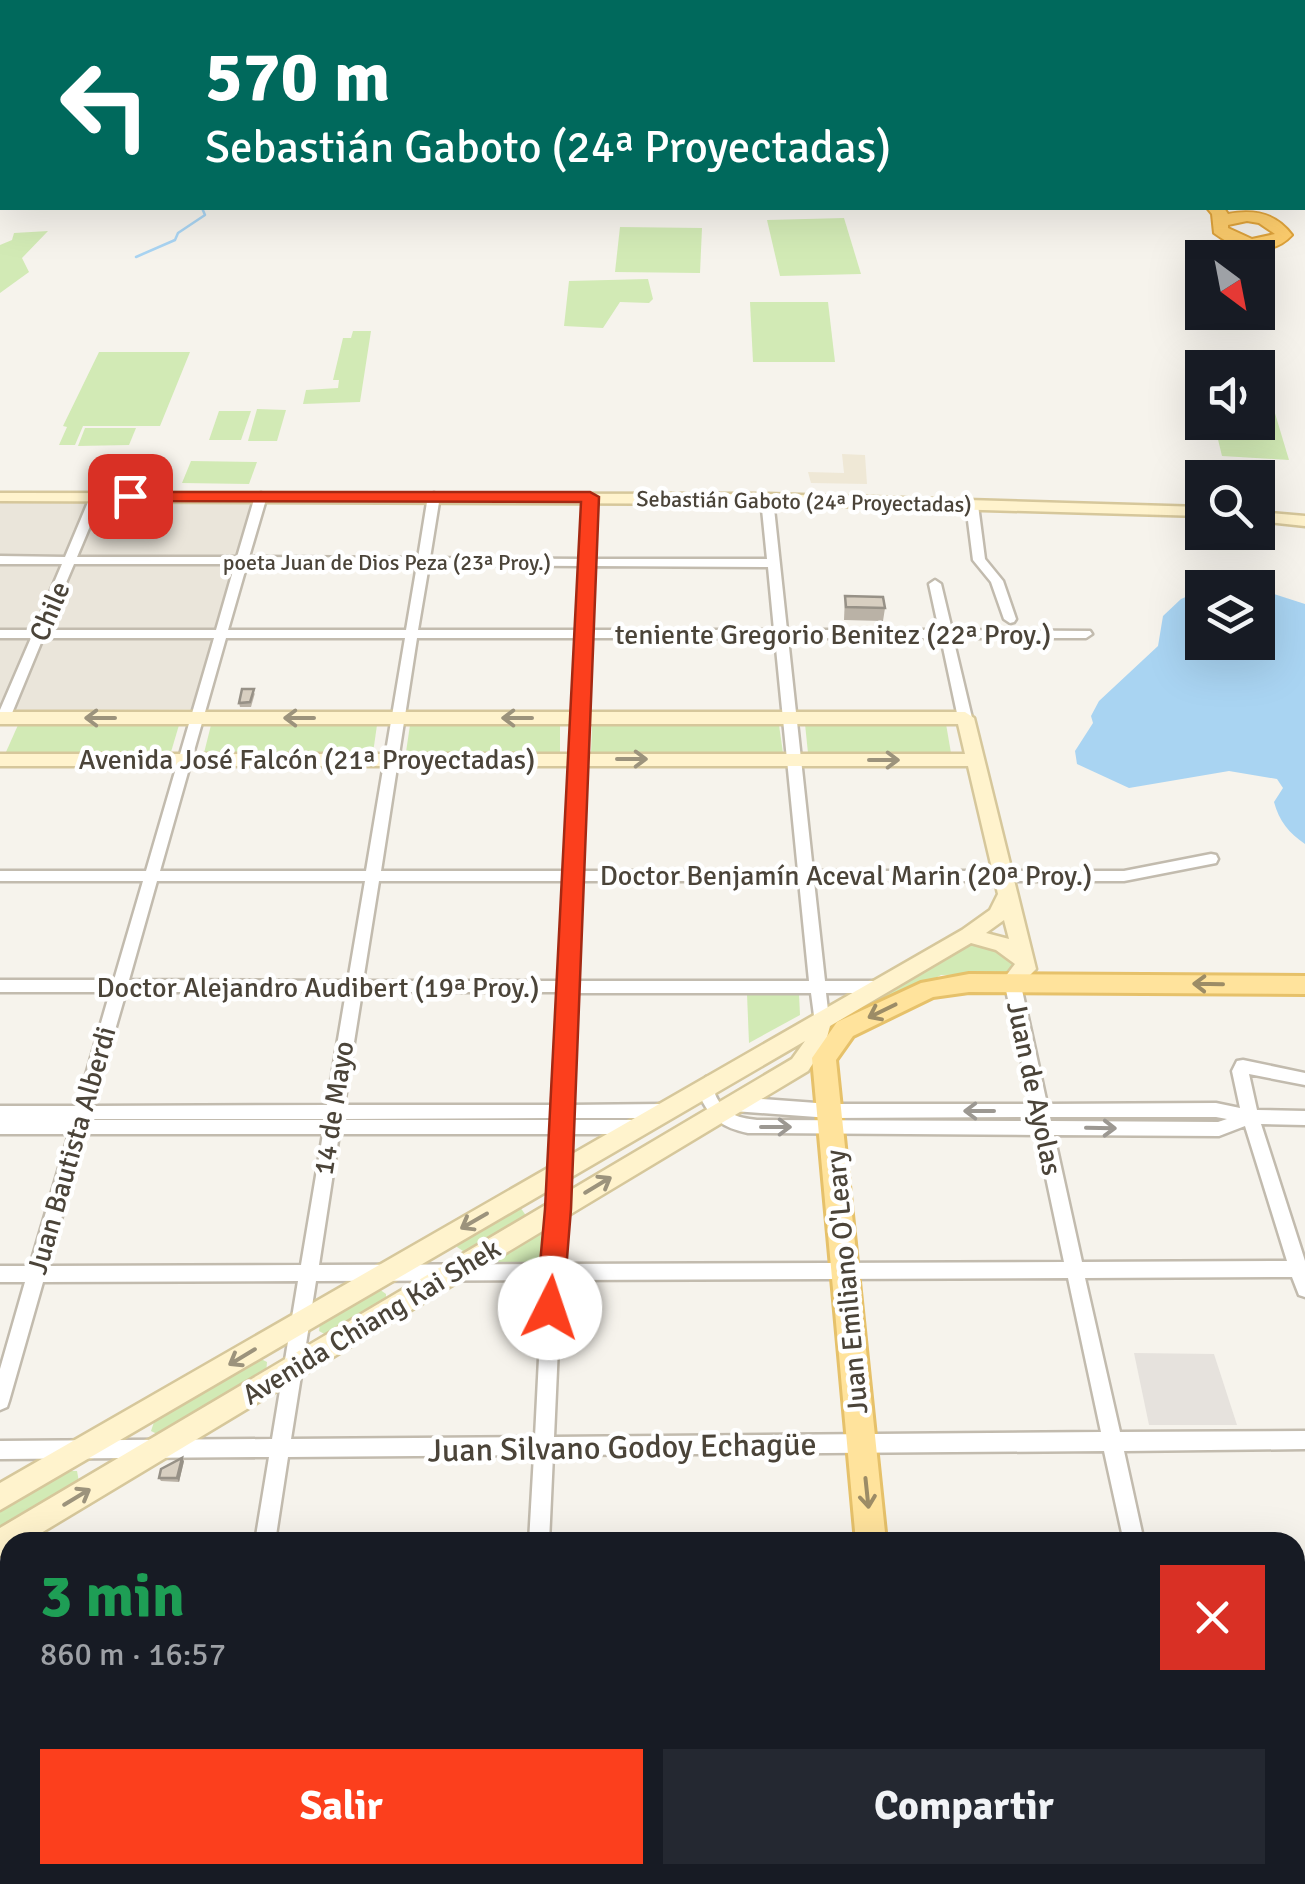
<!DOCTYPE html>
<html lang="es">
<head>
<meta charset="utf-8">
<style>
	body { margin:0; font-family:Signika,sans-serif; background:#242831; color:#f1f3f6; height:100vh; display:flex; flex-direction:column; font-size:38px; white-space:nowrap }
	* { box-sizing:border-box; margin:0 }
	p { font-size:32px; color:#9ea1a6 }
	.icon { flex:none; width:55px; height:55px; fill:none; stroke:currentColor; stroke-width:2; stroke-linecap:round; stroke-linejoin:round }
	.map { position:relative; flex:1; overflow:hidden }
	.sheet { position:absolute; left:0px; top:1532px; width:1305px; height:352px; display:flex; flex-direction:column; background:#171b24; border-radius:30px 30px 0 0; box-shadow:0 10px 40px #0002 }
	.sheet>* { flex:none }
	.banner { position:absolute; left:0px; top:0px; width:1305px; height:210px; box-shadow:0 10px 40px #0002; background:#00695c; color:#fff; overflow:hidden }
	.needle { width:65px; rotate:148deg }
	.fabs { position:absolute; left:1185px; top:240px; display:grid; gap:20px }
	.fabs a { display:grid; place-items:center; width:90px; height:90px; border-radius:0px; background:#171b24; box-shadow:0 10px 40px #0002; font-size:50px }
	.pin { position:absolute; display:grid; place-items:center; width:85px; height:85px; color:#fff; margin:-42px; border-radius:20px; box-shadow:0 5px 15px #0006 }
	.me { position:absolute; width:110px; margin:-55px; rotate:4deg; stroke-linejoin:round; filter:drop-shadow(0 0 8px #0008) }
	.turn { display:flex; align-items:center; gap:35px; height:210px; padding:0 40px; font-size:45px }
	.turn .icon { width:130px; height:130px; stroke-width:2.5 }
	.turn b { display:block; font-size:70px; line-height:85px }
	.round { display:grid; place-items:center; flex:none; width:105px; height:105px; border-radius:0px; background:#242831 }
	.headline { display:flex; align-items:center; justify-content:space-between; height:170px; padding:0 40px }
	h1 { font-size:60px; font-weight:700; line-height:75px; color:#1e9e55 }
	.cta { display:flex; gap:20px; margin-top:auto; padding:20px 40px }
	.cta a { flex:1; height:115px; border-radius:0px; background:#fc3f1d; color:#fff; font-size:40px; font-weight:700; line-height:115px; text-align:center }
	.cta a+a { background:#242831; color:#f1f3f6 }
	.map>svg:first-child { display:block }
	.residential { fill:#eae5da }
	.industrial { fill:#e6e2dd }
	.education { fill:#efe8d6 }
	.green { fill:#d2eab5 }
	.water { fill:#a9d4f2 }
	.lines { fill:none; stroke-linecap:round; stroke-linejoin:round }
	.stream { stroke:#a9d4f2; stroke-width:2.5 }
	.street-casing { stroke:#c2bbae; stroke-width:5 }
	.secondary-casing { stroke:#d6c79b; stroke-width:5 }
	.primary-casing { stroke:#e6c16a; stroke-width:6 }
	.highway-casing { stroke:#e0a43c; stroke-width:4 }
	.street { fill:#fff; fill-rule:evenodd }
	.secondary { fill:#fff3cd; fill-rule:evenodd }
	.primary { fill:#ffe39c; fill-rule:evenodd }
	.highway { fill:#ffcf6e; fill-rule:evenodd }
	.wall { fill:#bab2a6 }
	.shaded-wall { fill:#979187 }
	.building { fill:#d8cfc1; stroke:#979187; stroke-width:2.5 }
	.oneway { stroke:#9c937c }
	.oneway2 { stroke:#9c8c66 }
	.oneway3 { stroke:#9c9892 }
	.route { fill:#fc3f1d; stroke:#a42913; stroke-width:2.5 }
	.labels { text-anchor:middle; stroke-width:9; stroke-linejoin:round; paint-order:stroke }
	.far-street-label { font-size:22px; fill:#4b4439; stroke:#fff }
	.street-label { font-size:28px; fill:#4b4439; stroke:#fff }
	.near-street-label { font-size:32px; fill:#4b4439; stroke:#fff }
</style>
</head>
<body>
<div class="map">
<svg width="1305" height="1884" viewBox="0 0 1305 1884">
	<rect width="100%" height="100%" fill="#f6f3ec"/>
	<path class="residential" d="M0,499H253L194,709L0,711Z"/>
	<path class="industrial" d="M1134,1353L1214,1354L1237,1425H1149Z"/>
	<path class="education" d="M842,454L865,455L867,484L811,483L808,472L844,473Z"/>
	<g class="green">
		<path d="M844,218L861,274L780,276L767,220Z"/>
		<path d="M620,227L702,228L700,273L615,272Z"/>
		<path d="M48,231L22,258L29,272L0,293V245L12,240L14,233Z"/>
		<path d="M648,279L653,299L649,303L620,302L603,328L564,326L569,281Z"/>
		<path d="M750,302H828L835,362H753Z"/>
		<path d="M353,331H371L360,402L303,404L306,390L338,388L339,380H333L343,338H351Z"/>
		<path d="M99,352H190L160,426H83L75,445H59L67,427L63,426Z"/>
		<path d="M257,409L286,410L277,441H248Z"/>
		<path d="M1258,410H1274L1289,460L1222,456L1214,423L1258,422Z"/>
		<path d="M219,411H251L241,440H209Z"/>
		<path d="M85,428H136L129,445L78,446Z"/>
		<path d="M191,461L257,462L249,484L182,483Z"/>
		<path d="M560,724V753L406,752L410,725Z"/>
		<path d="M699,724L779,725L783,753H591L592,725Z"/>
		<path d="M805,724H946L951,753H808Z"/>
		<path d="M18,725H179L171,752H6Z"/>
		<path d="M211,725H377L373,753H204Z"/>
		<path d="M973,938L995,945L1015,961L1018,974L941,975L837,1030L835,1022Z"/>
		<path d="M747,994H799L800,1015L749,1043Z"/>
		<path d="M520,1207L527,1217L466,1253L457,1247L458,1242Z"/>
		<path d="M543,1230L541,1265H487L486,1263Z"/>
		<path d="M379,1289L386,1294V1300L328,1336L319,1331L320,1322Z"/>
		<path d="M261,1359L267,1362L266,1373L159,1435L151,1431L155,1419Z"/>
		<path d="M66,1471H77L79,1482L0,1531V1510Z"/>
	</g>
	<path class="water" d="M1258,589L1305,604V844C1289,833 1279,821 1274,802L1283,788L1277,779L1229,771L1129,788L1077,764L1075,751L1093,723L1091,716L1099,701L1158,646L1163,616L1181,599L1202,590V642H1258Z"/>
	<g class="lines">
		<path class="stream" d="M136,257L175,240L178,233L205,215L202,208"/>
		<defs>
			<g id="street">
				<path d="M97,492L103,495L77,557H237L255,496L261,493L267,496L249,557L418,558L428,496L434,493L440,496L430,558L581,559L584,497L590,494L596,497L593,559H767L761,499L767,496L773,499L787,630H939L929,584L935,580L941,584L952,630L1090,631L1092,634L1086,638H953L972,718L965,722L958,718L941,638H788L813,871H1124L1211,854L1216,855L1218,859L1216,863L1124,881H814L825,981H875L880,983L883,987L880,991L875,993H826L829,1019L827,1023H815L811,993H574L569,1105L663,1104L669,1106L671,1111L669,1116L663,1118H568V1120H635L641,1122L643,1127L641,1132L635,1134H567L561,1264L1064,1262L1037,1135L748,1133C723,1128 709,1118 699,1094L706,1077L712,1076L718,1077L720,1082L715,1094C723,1113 737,1118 757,1120L1034,1121L1033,1117L830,1118L734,1111L728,1109L726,1104L728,1099L734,1097L830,1104H1031L1004,981L1007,977H1017L1020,981L1047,1104L1216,1103L1240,1108L1232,1071L1237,1061L1243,1060L1305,1073V1085L1249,1074L1257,1110L1305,1111V1125L1261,1124L1305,1261V1297L1299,1295L1292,1277L1085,1278L1120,1432L1305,1431V1449L1124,1451L1144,1542H1124L1104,1451L553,1455L549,1542H529L534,1455L288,1457L275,1542H255L269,1457L0,1459V1441L272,1439L298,1281L43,1282L9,1401L7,1407L0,1410V1369L25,1282H0V1266H30L69,1134H0V1120L73,1119L0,1120V1106H77L110,992H0V980H114L143,881H0V871H146L214,638H43L10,718L8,721H0V710L31,638H0V630H34L62,564H0V556L65,557L91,495ZM74,564H235L216,630H46ZM247,564L417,565L406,630H228ZM429,565L581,566L577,630H418ZM593,566L768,567L774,630H590ZM226,638H405L366,871H160ZM417,638H577L565,871H381ZM589,638H775L798,871H579ZM157,881H365L348,981L129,980ZM379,881H564L559,981H363ZM578,881H799L809,981H574ZM126,992H346L327,1105L93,1106ZM362,992H558L552,1105H344ZM1050,1117H1216L1227,1119L1218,1122L1051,1121ZM551,1118V1120H341L342,1119ZM325,1119V1120H89V1119ZM1245,1126L1287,1261L1082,1262L1054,1135L1219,1136ZM85,1134H323L301,1265L48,1266ZM339,1134H551L544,1264L319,1265ZM1068,1278L1101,1432L554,1437L561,1280ZM543,1280L535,1437L291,1439L316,1281Z"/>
				<path d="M972,502L978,505L985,559L1003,581L1016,619L1014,622L1010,623L1004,619L991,582L973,560L966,505Z"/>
				<rect x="1295" y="1643" width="10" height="22"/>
				<rect x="0" y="1651" width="10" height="22"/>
				<path d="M205,1875H227L225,1884H203Z"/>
				<rect x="516" y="1875" width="22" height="9"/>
				<path d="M1191,1875H1213L1215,1884H1193Z"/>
			</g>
			<g id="secondary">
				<path d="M0,493L767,494L1202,507V516L767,504L0,501Z"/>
				<path d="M1258,512L1305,516V526L1258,521Z"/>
				<path d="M0,712H965L974,718L1036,969L1019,986H1005L1002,981L1015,964L996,950L971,943L830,1026L825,1045L808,1071L26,1542H10V1552L0,1556V1528L792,1059L805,1041L0,1510V1483L962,930L990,910L998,894L968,766H0V754H965L958,724H0ZM1004,920L1009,939L986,933Z"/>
			</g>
			<g id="primary">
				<path d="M969,974L1305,976V994L969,992L933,997L853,1036L836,1060L886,1542H856L812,1058L837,1022L921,983Z"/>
				<path d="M888,1875H922L923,1884H889Z"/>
			</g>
			<g id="highway">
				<rect x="864" y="0" width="12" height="2"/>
				<path d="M914,0H926L927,2H915Z"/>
				<path d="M1207,208H1224L1228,214C1254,209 1276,213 1292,235C1271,258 1237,251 1214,233L1212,214ZM1247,221L1259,223L1275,234L1252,239L1228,228V225Z"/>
			</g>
		</defs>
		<use href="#street" class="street-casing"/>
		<use href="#secondary" class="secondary-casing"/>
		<use href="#primary" class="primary-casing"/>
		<use href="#highway" class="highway-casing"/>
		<use href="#street" class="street"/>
		<use href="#secondary" class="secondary"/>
		<use href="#primary" class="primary"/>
		<use href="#highway" class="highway"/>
	</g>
	<g class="wall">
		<path d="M845,596L885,608L883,621L844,620Z"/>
		<path d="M255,693L251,707H240L239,703Z"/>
		<path d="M184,1461L179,1482L161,1481L159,1478Z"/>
		<rect x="0" y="1584" width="10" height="32"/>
	</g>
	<path class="shaded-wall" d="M182,1458L184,1461L179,1482L177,1478Z"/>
	<g class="building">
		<path d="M845,596L883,597L885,608L846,607Z"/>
		<path d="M242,689H254L250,702L239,703Z"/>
		<path d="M182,1458L177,1478H159L161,1469Z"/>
		<path d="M0,1584H10V1609L0,1610Z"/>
	</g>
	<defs><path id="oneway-shaft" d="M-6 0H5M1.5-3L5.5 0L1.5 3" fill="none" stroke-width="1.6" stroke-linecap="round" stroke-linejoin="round" transform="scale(2.5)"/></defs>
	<g class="oneway">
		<use href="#oneway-shaft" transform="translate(100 718) rotate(180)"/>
		<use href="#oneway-shaft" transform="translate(299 718) rotate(-180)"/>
		<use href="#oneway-shaft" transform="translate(517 718) rotate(-180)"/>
		<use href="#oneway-shaft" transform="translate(632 759)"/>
		<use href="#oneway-shaft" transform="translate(884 760)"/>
		<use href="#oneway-shaft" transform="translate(598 1185) rotate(-31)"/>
		<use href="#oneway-shaft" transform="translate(474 1221) rotate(150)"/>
		<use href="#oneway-shaft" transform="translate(242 1357) rotate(149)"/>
		<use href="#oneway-shaft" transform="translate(77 1497) rotate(-31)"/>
	</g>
	<g class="oneway2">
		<use href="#oneway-shaft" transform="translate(1208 984) rotate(-179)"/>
		<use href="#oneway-shaft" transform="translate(882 1011) rotate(154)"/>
		<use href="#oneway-shaft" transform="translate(867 1493) rotate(84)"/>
	</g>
	<g class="oneway3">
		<use href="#oneway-shaft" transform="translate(979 1111) rotate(180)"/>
		<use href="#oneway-shaft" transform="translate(776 1127)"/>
		<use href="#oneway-shaft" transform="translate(1101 1128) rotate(1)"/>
	</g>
	<path class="route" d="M124,492H590L599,497L571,1209L563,1308L559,1316L550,1320L540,1316L536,1308L545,1209L581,502L130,501L121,496Z"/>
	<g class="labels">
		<g class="far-street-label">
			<text transform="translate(804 501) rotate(1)" y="8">Sebastián Gaboto (24ª Proyectadas)</text>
			<text x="387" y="570">poeta Juan de Dios Peza (23ª Proy.)</text>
		</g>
		<g class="street-label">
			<text transform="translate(49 611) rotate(-67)" y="10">Chile</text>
			<text x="833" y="644">teniente Gregorio Benitez (22ª Proy.)</text>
			<text x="307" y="769">Avenida José Falcón (21ª Proyectadas)</text>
			<text x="846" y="885">Doctor Benjamín Aceval Marin (20ª Proy.)</text>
			<text x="318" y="997">Doctor Alejandro Audibert (19ª Proy.)</text>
			<text transform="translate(1035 1088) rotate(78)" y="10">Juan de Ayolas</text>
			<text transform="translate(333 1108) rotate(-81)" y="10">14 de Mayo</text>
			<text transform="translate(71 1150) rotate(-74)" y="10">Juan Bautista Alberdi</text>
			<text transform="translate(846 1282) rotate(-95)" y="10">Juan Emiliano O'Leary</text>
			<text transform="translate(371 1321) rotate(-31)" y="10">Avenida Chiang Kai Shek</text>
		</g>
		<g class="near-street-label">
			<text transform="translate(622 1447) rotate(-1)" y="11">Juan Silvano Godoy Echagüe</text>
		</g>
	</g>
</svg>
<div class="fabs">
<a><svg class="needle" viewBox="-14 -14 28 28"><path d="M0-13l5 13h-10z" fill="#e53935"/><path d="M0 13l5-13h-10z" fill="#9ea1a6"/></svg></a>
<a><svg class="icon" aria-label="sound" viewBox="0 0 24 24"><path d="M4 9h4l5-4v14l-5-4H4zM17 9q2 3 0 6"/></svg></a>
<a><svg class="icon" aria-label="search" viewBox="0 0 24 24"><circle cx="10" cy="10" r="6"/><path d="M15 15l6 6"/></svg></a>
<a><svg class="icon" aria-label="layers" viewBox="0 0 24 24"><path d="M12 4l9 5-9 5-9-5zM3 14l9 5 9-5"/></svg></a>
</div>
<div class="pin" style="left:130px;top:496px;background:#d93025"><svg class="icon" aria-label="arrive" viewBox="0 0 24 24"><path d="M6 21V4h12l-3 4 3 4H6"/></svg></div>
<svg class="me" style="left:550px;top:1308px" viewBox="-20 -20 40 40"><circle r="19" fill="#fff"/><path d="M0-13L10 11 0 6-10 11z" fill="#fc3f1d"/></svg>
<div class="banner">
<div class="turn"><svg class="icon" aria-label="left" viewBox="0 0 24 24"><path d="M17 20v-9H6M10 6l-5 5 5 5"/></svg><div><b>570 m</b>Sebastián Gaboto (24ª Proyectadas)</div></div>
</div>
<section class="sheet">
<div class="headline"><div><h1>3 min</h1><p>860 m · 16:57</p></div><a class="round" style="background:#d93025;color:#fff"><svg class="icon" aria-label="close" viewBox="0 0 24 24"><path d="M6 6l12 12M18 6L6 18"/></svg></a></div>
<div class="cta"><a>Salir</a><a>Compartir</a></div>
</section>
</div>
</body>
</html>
